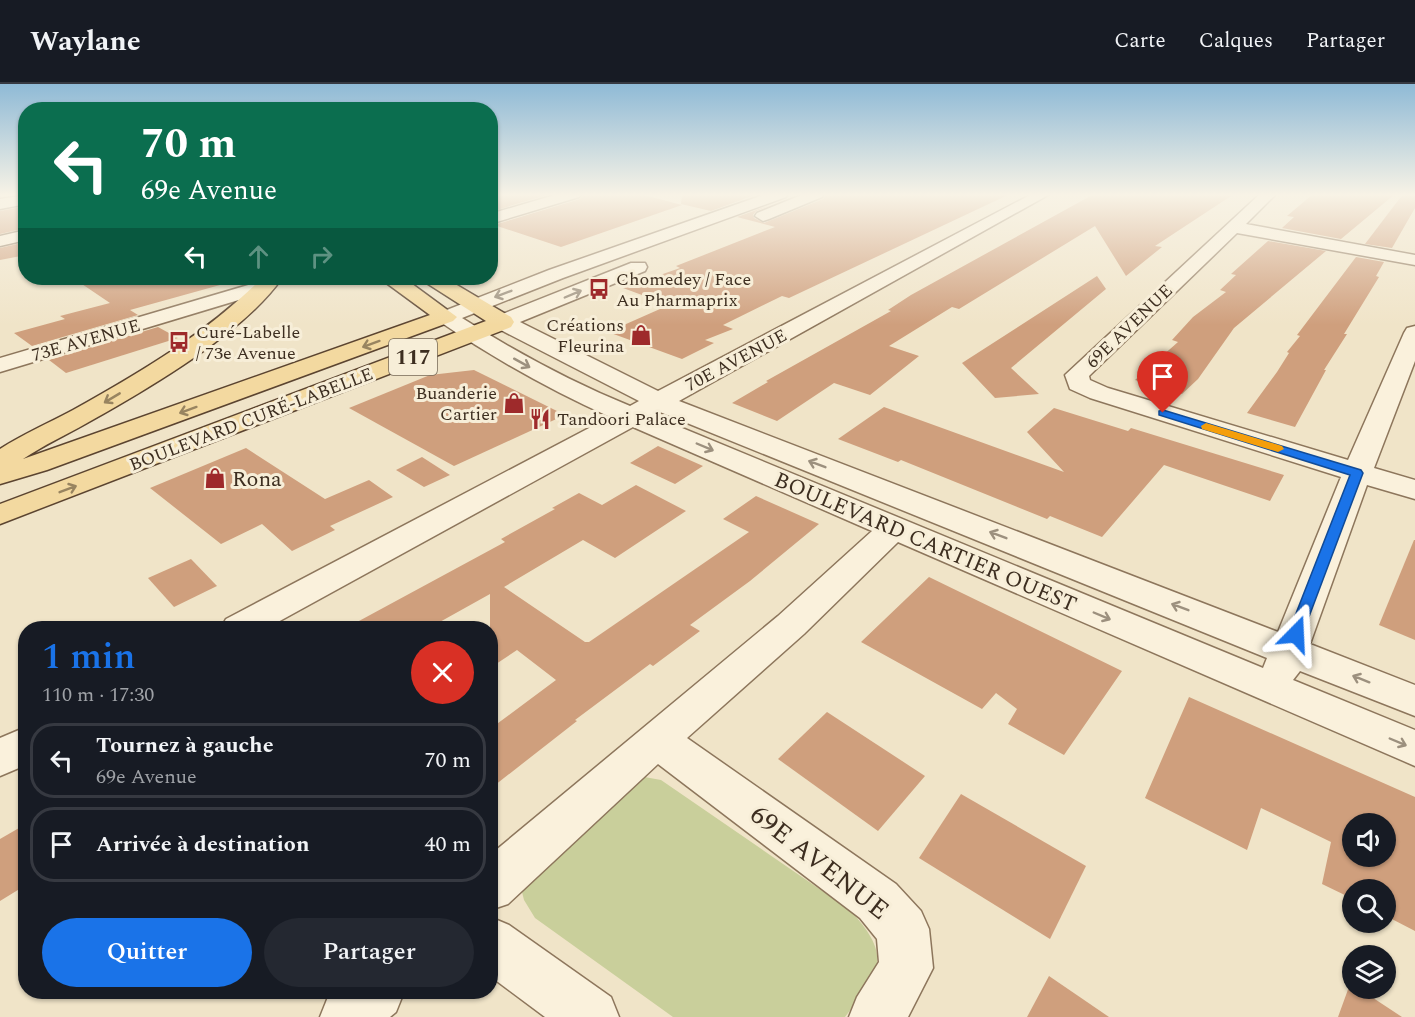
<!DOCTYPE html>
<html lang="fr">
<head>
<meta charset="utf-8">
<style>
	body { margin:0; font-family:Spectral,serif; background:#242831; color:#f1f3f6; height:100vh; display:flex; flex-direction:column; font-size:22px; white-space:nowrap }
	* { box-sizing:border-box; margin:0 }
	p { font-size:20px; color:#9ea1a6 }
	.icon { flex:none; width:33px; height:33px; fill:none; stroke:currentColor; stroke-width:2; stroke-linecap:round; stroke-linejoin:round }
	.map { position:relative; flex:1; overflow:hidden }
	.panel { position:absolute; left:18px; top:537px; width:480px; height:378px; display:flex; flex-direction:column; background:#171b24; border-radius:24px; box-shadow:0 2px 4px #0004 }
	.panel>* { flex:none }
	.banner { position:absolute; left:18px; top:18px; width:480px; height:183px; border-radius:24px; box-shadow:0 2px 4px #0004; background:#0b6e4f; color:#fff; overflow:hidden }
	.tools { position:absolute; left:1342px; top:729px; display:grid; gap:12px }
	.tools a { display:grid; place-items:center; width:54px; height:54px; border-radius:50%; background:#171b24; box-shadow:0 2px 4px #0004; font-size:30px }
	.pin { position:absolute; display:grid; place-items:center; width:51px; height:51px; color:#fff; margin:-62px -26px; border-radius:50% 50% 50% 0; rotate:-45deg; box-shadow:0 0 6px #0007 }
	.pin .icon { rotate:45deg }
	.me { position:absolute; width:66px; margin:-33px; rotate:21deg; stroke-linejoin:round; filter:drop-shadow(0 0 4px #0008) }
	.turn { display:flex; align-items:center; gap:21px; height:126px; padding:0 24px; font-size:27px }
	.turn .icon { width:78px; height:78px; stroke-width:2.5 }
	.turn b { display:block; font-size:42px; line-height:51px }
	.lanes { display:flex; align-items:center; height:57px; padding:0 24px; background:#0003; justify-content:center; gap:30px; direction:ltr }
	.lanes .off { opacity:.35 }
	.round { display:grid; place-items:center; flex:none; width:63px; height:63px; border-radius:32px; background:#242831 }
	.summary { display:flex; align-items:center; justify-content:space-between; height:102px; padding:0 24px }
	h1 { font-size:36px; font-weight:600; line-height:45px; color:#1a73e8 }
	.action { display:flex; gap:12px; margin-top:auto; padding:12px 24px }
	.action a { flex:1; height:69px; border-radius:36px; background:#1a73e8; color:#fff; font-size:24px; font-weight:600; line-height:69px; text-align:center }
	.action a+a { background:#242831; color:#f1f3f6 }
	ul { padding:0; list-style:none }
	li { display:flex; align-items:center; gap:18px; height:75px; margin:0 12px 9px; padding:0 12px; border:3px solid #363941; border-radius:24px }
	li div { flex:1 }
	li b { display:block; font-size:22px }
	li em { font-style:normal }
	header { display:flex; align-items:center; gap:36px; box-sizing:border-box; height:84px; padding:0 30px; background:#171b24; border-bottom:2px solid #363941 }
	header strong { font-size:28px }
	nav { display:flex; gap:33px; margin-inline-start:auto; font-size:21px }
	.map>svg:first-child { display:block }
	.green { fill:#c9cf9b }
	.building { fill:#cf9f7d; fill-rule:evenodd }
	.lines { fill:none; stroke-linecap:round; stroke-linejoin:round }
	.minor-casing { stroke:#8d765c; stroke-width:3 }
	.major-casing { stroke:#5b4430; stroke-width:3 }
	.minor { fill:#faf1dc; fill-rule:evenodd }
	.major { fill:#f3d9a0; fill-rule:evenodd }
	.oneway { stroke:#9c907e }
	.oneway2 { stroke:#988460 }
	.route { fill:#1a73e8; stroke:#114b97; stroke-width:1.5 }
	.slow { fill:#f59e0b }
	.labels { text-anchor:middle; stroke-width:6; stroke-linejoin:round; paint-order:stroke }
	.far-poi-label { font-size:18px; fill:#3d2e20; stroke:#f7eed8; text-anchor:start }
	.far-street-label { font-size:18px; fill:#3d2e20; stroke:#f7eed8 }
	.shield { fill:#f7eed8; stroke:#756857; stroke-width:1.5 }
	.shield-label { font-size:21px; font-weight:bold; fill:#3d2e20 }
	.poi-label { font-size:22px; fill:#3d2e20; stroke:#f7eed8; text-anchor:start }
	.street-label { font-size:22px; fill:#3d2e20; stroke:#f7eed8 }
	.near-street-label { font-size:27px; fill:#3d2e20; stroke:#f7eed8 }
</style>
</head>
<body>
<header>
<strong>Waylane</strong>
<nav><a>Carte</a><a>Calques</a><a>Partager</a></nav>
</header>
<div class="map">
<svg width="1415" height="933" viewBox="0 0 1415 933">
	<rect width="100%" height="100%" fill="#f0e4c8"/>
	<path class="green" d="M639,692L661,696L850,826C894,874 879,887 845,933H673L535,834L524,816L520,800Z"/>
	<g class="building">
		<path d="M490,110H550L490,128Z"/>
		<path d="M583,110H640L682,121L561,163L494,141L580,115Z"/>
		<path d="M682,110H749L755,111L711,127L681,120Z"/>
		<path d="M826,110H1010L789,214L782,212L723,241L733,245L705,256L714,259L682,275L608,248L669,221L623,204L680,184L676,182L775,143L737,133L773,120L756,127L753,131L754,134L764,139L823,115Z"/>
		<path d="M1094,110H1234L1155,162L1162,163L1126,192L1095,142L959,225L952,223L889,262L919,272L870,311L834,299L777,337L732,319L768,298L766,297L891,227L888,226L911,211Z"/>
		<path d="M1313,110H1395L1341,155L1282,144L1294,133L1287,132Z"/>
		<path d="M1403,110H1415V124L1392,164L1365,160Z"/>
		<path d="M26,122V144L0,150V127Z"/>
		<path d="M1268,157L1326,167L1234,244L1198,295L1182,310L1135,296L1178,258L1172,256L1193,233L1226,208L1220,206L1236,191L1231,190Z"/>
		<path d="M26,158V171L0,176V164Z"/>
		<path d="M1356,173L1384,178L1376,192L1379,193L1344,250H1347L1324,286H1326L1295,343L1247,329L1277,288L1289,269L1287,268L1300,252L1297,251Z"/>
		<path d="M1097,192L1106,205L1011,284L1039,310L995,314L962,279Z"/>
		<path d="M73,194H219L220,201L130,226L138,231L32,262L14,249L65,235L60,232L110,219Z"/>
		<path d="M158,243L178,254L66,289L49,276Z"/>
		<path d="M474,286L565,331L454,382L349,324L430,291Z"/>
		<path d="M884,323L1064,388L1027,348L1054,324L1128,347L1131,344L1284,391L1270,417L1164,381L1102,453L1050,432L1047,435L901,376L898,378L838,355Z"/>
		<path d="M658,362L703,382L675,400L630,379Z"/>
		<path d="M246,364L325,415L369,396L393,413L330,442L335,446L292,467L262,440L221,460L150,404Z"/>
		<path d="M422,373L450,391L424,403L396,386Z"/>
		<path d="M636,401L686,427L615,474L583,456L504,503L585,558H589L749,448L723,435L756,412L819,440L750,497L690,541L700,547L653,582L650,580L575,636L577,637L490,705V645L556,596L517,566L490,584V510L429,544H346L505,458L501,455L555,425L552,424L579,409L602,421Z"/>
		<path d="M1414,456H1415V556L1379,541Z"/>
		<path d="M191,475L217,502L174,523L148,494Z"/>
		<path d="M929,493L1122,587L1064,671L1008,640L1017,625L996,609L982,625L861,558Z"/>
		<path d="M1189,613L1415,713V847L1386,832V806H1353V815L1322,800L1331,758L1261,724L1247,766L1145,714ZM1353,740H1386V772H1353Z"/>
		<path d="M827,628L925,692L878,747L778,675Z"/>
		<path d="M961,710L1086,782L1050,855L919,774Z"/>
		<path d="M26,740V801L0,817V755Z"/>
		<path d="M1049,892L1109,933H1027Z"/>
		<path d="M1350,900L1353,904H1358L1402,933H1338Z"/>
	</g>
	<g class="lines">
		<defs>
			<g id="minor">
				<path d="M558,110H581L579,113L490,140V130Z"/>
				<path d="M766,110H788L786,113L563,194L462,234C516,268 571,298 630,322L639,317L495,243L492,238L495,233L631,179H645L647,183L645,187L520,238L658,307L1032,110H1050L679,317L1278,548L1341,393L1090,314L1070,305L1065,291L1260,110H1276L1246,140L1415,171V181L1237,149L1089,292L1090,296L1108,304L1348,376L1404,249L1407,244L1415,242V277L1374,384L1415,396V415L1367,401L1310,560L1415,601V632L1300,587L1293,596L1415,646V682L898,458L804,550L687,654L896,800L921,827L929,845L933,884L908,933H849L857,913L879,878L877,855L860,834L658,680L508,820L490,826V771L778,532L872,447L633,343L267,544H221L226,535L610,333C550,306 493,274 439,237L435,233L439,229L549,186ZM660,328L1267,574L1263,584L653,332Z"/>
				<path d="M804,110H824L822,113L769,135L763,137L755,132L757,129Z"/>
				<path d="M26,111V120L0,125V115Z"/>
				<path d="M26,146V156L0,162V152Z"/>
				<path d="M265,196L272,198L275,202L272,206L0,288V274Z"/>
				<path d="M26,643V681L0,692V654Z"/>
				<path d="M490,833L509,841L611,913L619,933H545L490,892Z"/>
				<path d="M334,908H404L396,928L390,933H320L328,913Z"/>
			</g>
			<g id="major">
				<path d="M262,194H282C244,249 146,306 87,339C66,351 44,361 23,375L430,231L385,198L383,194H404L457,233L453,237L47,386L0,400V365C23,350 49,339 73,326C141,288 207,249 262,194Z"/>
				<path d="M423,194H445L511,233L514,238L511,243L0,440V420L486,237L425,198Z"/>
			</g>
		</defs>
		<use href="#minor" class="minor-casing"/>
		<use href="#major" class="major-casing"/>
		<use href="#minor" class="minor"/>
		<use href="#major" class="major"/>
	</g>
	<defs><path id="oneway-shaft" d="M-6 0H5M1.5-3L5.5 0L1.5 3" fill="none" stroke-width="1.6" stroke-linecap="round" stroke-linejoin="round" transform="scale(1.5)"/></defs>
	<g class="oneway">
		<use href="#oneway-shaft" transform="translate(503 210) rotate(159)"/>
		<use href="#oneway-shaft" transform="translate(573 210) rotate(-23)"/>
		<use href="#oneway-shaft" transform="translate(522 279) rotate(29)"/>
		<use href="#oneway-shaft" transform="translate(705 363) rotate(23)"/>
		<use href="#oneway-shaft" transform="translate(817 380) rotate(-159)"/>
		<use href="#oneway-shaft" transform="translate(998 451) rotate(-159)"/>
		<use href="#oneway-shaft" transform="translate(1180 523) rotate(-159)"/>
		<use href="#oneway-shaft" transform="translate(1102 532) rotate(23)"/>
		<use href="#oneway-shaft" transform="translate(1361 595) rotate(-158)"/>
		<use href="#oneway-shaft" transform="translate(1398 658) rotate(23)"/>
	</g>
	<g class="oneway2">
		<use href="#oneway-shaft" transform="translate(371 260) rotate(160)"/>
		<use href="#oneway-shaft" transform="translate(112 314) rotate(149)"/>
		<use href="#oneway-shaft" transform="translate(188 326) rotate(160)"/>
		<use href="#oneway-shaft" transform="translate(68 405) rotate(-21)"/>
	</g>
	<linearGradient id="sky" x2="0" y2="1"><stop stop-color="#8fbad6"/><stop offset="0.46" stop-color="#f8f3e6"/><stop offset="1" stop-color="#f8f3e6" stop-opacity="0"/></linearGradient>
	<rect width="1415" height="241" fill="url(#sky)"/>
	<path class="route" d="M1163,326L1361,386L1363,389L1301,554H1291L1288,550L1350,391L1159,331V327Z"/>
	<path class="slow" d="M1206,339L1282,362L1284,365L1278,368L1202,345L1201,342Z"/>
	<defs>
		<symbol id="bus-bare" viewBox="-9 -9 18 18"><path d="M-5-6H5V4H4V6H2V4H-2V6H-4V4H-5ZM-3.5-4V0h7V-4ZM-3.5 1.2v1.5H-2V1.2ZM2 1.2v1.5H3.5V1.2Z" fill="#9e2a2b" stroke="#f7eed8" stroke-width="2.5" paint-order="stroke"/></symbol>
		<symbol id="shop-bare" viewBox="-9 -9 18 18"><path d="M-5-2.5h2.3a2.7 3.5 0 0 1 5.4 0H5L5.5 6h-11ZM-1.5-2.5h3a1.5 2.3 0 0 0-3 0Z" fill="#9e2a2b" stroke="#f7eed8" stroke-width="2.5" paint-order="stroke"/></symbol>
		<symbol id="restaurant-bare" viewBox="-9 -9 18 18"><path d="M-5-6h1v4h1v-4h1v4h1v-4h1v5L-1.5 .5V6h-2V.5L-5-1ZM5-6V6H3V1.5H1.5Q1.5-4 5-6Z" fill="#9e2a2b" stroke="#f7eed8" stroke-width="2.5" paint-order="stroke"/></symbol>
	</defs>
	<g fill-rule="evenodd">
		<use href="#bus-bare" x="584" y="190" width="30" height="30"/>
		<use href="#shop-bare" x="626" y="236" width="30" height="30"/>
		<use href="#bus-bare" x="164" y="243" width="30" height="30"/>
		<use href="#shop-bare" x="499" y="304" width="30" height="30"/>
		<use href="#restaurant-bare" x="525" y="320" width="30" height="30"/>
		<use href="#shop-bare" x="200" y="379" width="30" height="30"/>
	</g>
	<g class="labels">
		<g class="far-poi-label">
			<text x="616" y="201">Chomedey / Face<tspan x="616" dy="21">Au Pharmaprix</tspan></text>
			<text x="624" y="247" text-anchor="end">Créations<tspan x="624" dy="21">Fleurina</tspan></text>
			<text x="196" y="254">Curé-Labelle<tspan x="196" dy="21">/ 73e Avenue</tspan></text>
			<text x="497" y="315" text-anchor="end">Buanderie<tspan x="497" dy="21">Cartier</tspan></text>
			<text x="557" y="341">Tandoori Palace</text>
		</g>
		<g class="far-street-label">
			<text transform="translate(1129 242) rotate(-44)" y="6">69E AVENUE</text>
			<text transform="translate(86 256) rotate(-16)" y="6">73E AVENUE</text>
			<text transform="translate(736 276) rotate(-28)" y="6">70E AVENUE</text>
			<text transform="translate(251 335) rotate(-21)" y="6">BOULEVARD CURÉ-LABELLE</text>
		</g>
		<rect class="shield" x="389" y="255" width="48" height="36" rx="4.5"/>
		<g class="shield-label">
			<text x="413" y="280">117</text>
		</g>
		<g class="poi-label">
			<text x="232" y="402">Rona</text>
		</g>
		<g class="street-label">
			<text transform="translate(926 457) rotate(23)" y="8">BOULEVARD CARTIER OUEST</text>
		</g>
		<g class="near-street-label">
			<text transform="translate(820 778) rotate(38)" y="9">69E AVENUE</text>
		</g>
	</g>
</svg>
<div class="tools">
<a><svg class="icon" aria-label="sound" viewBox="0 0 24 24"><path d="M4 9h4l5-4v14l-5-4H4zM17 9q2 3 0 6"/></svg></a>
<a><svg class="icon" aria-label="search" viewBox="0 0 24 24"><circle cx="10" cy="10" r="6"/><path d="M15 15l6 6"/></svg></a>
<a><svg class="icon" aria-label="layers" viewBox="0 0 24 24"><path d="M12 4l9 5-9 5-9-5zM3 14l9 5 9-5"/></svg></a>
</div>
<div class="pin" style="left:1163px;top:329px;background:#d93025"><svg class="icon" aria-label="arrive" viewBox="0 0 24 24"><path d="M6 21V4h12l-3 4 3 4H6"/></svg></div>
<svg class="me" style="left:1296px;top:550px" viewBox="-20 -20 40 40"><path d="M0-17L14 15 0 8-14 15z" fill="#1a73e8" stroke="#fff" stroke-width="4"/></svg>
<div class="banner">
<div class="turn"><svg class="icon" aria-label="left" viewBox="0 0 24 24"><path d="M17 20v-9H6M10 6l-5 5 5 5"/></svg><div><b>70 m</b>69e Avenue</div></div>
<div class="lanes"><svg class="icon" aria-label="left" viewBox="0 0 24 24"><path d="M17 20v-9H6M10 6l-5 5 5 5"/></svg><svg class="icon off" aria-label="ahead" viewBox="0 0 24 24"><path d="M12 20V5M6 11l6-6 6 6"/></svg><svg class="icon off" aria-label="right" viewBox="0 0 24 24"><path d="M7 20v-9h11M14 6l5 5-5 5"/></svg></div>
</div>
<section class="panel">
<div class="summary"><div><h1>1 min</h1><p>110 m · 17:30</p></div><a class="round" style="background:#d93025;color:#fff"><svg class="icon" aria-label="close" viewBox="0 0 24 24"><path d="M6 6l12 12M18 6L6 18"/></svg></a></div>
<ul>
<li><svg class="icon" aria-label="left" viewBox="0 0 24 24"><path d="M17 20v-9H6M10 6l-5 5 5 5"/></svg><div><b>Tournez à gauche</b><p>69e Avenue</p></div><em>70 m</em></li>
<li><svg class="icon" aria-label="arrive" viewBox="0 0 24 24"><path d="M6 21V4h12l-3 4 3 4H6"/></svg><div><b>Arrivée à destination</b></div><em>40 m</em></li>
</ul>
<div class="action"><a>Quitter</a><a>Partager</a></div>
</section>
</div>
</body>
</html>
